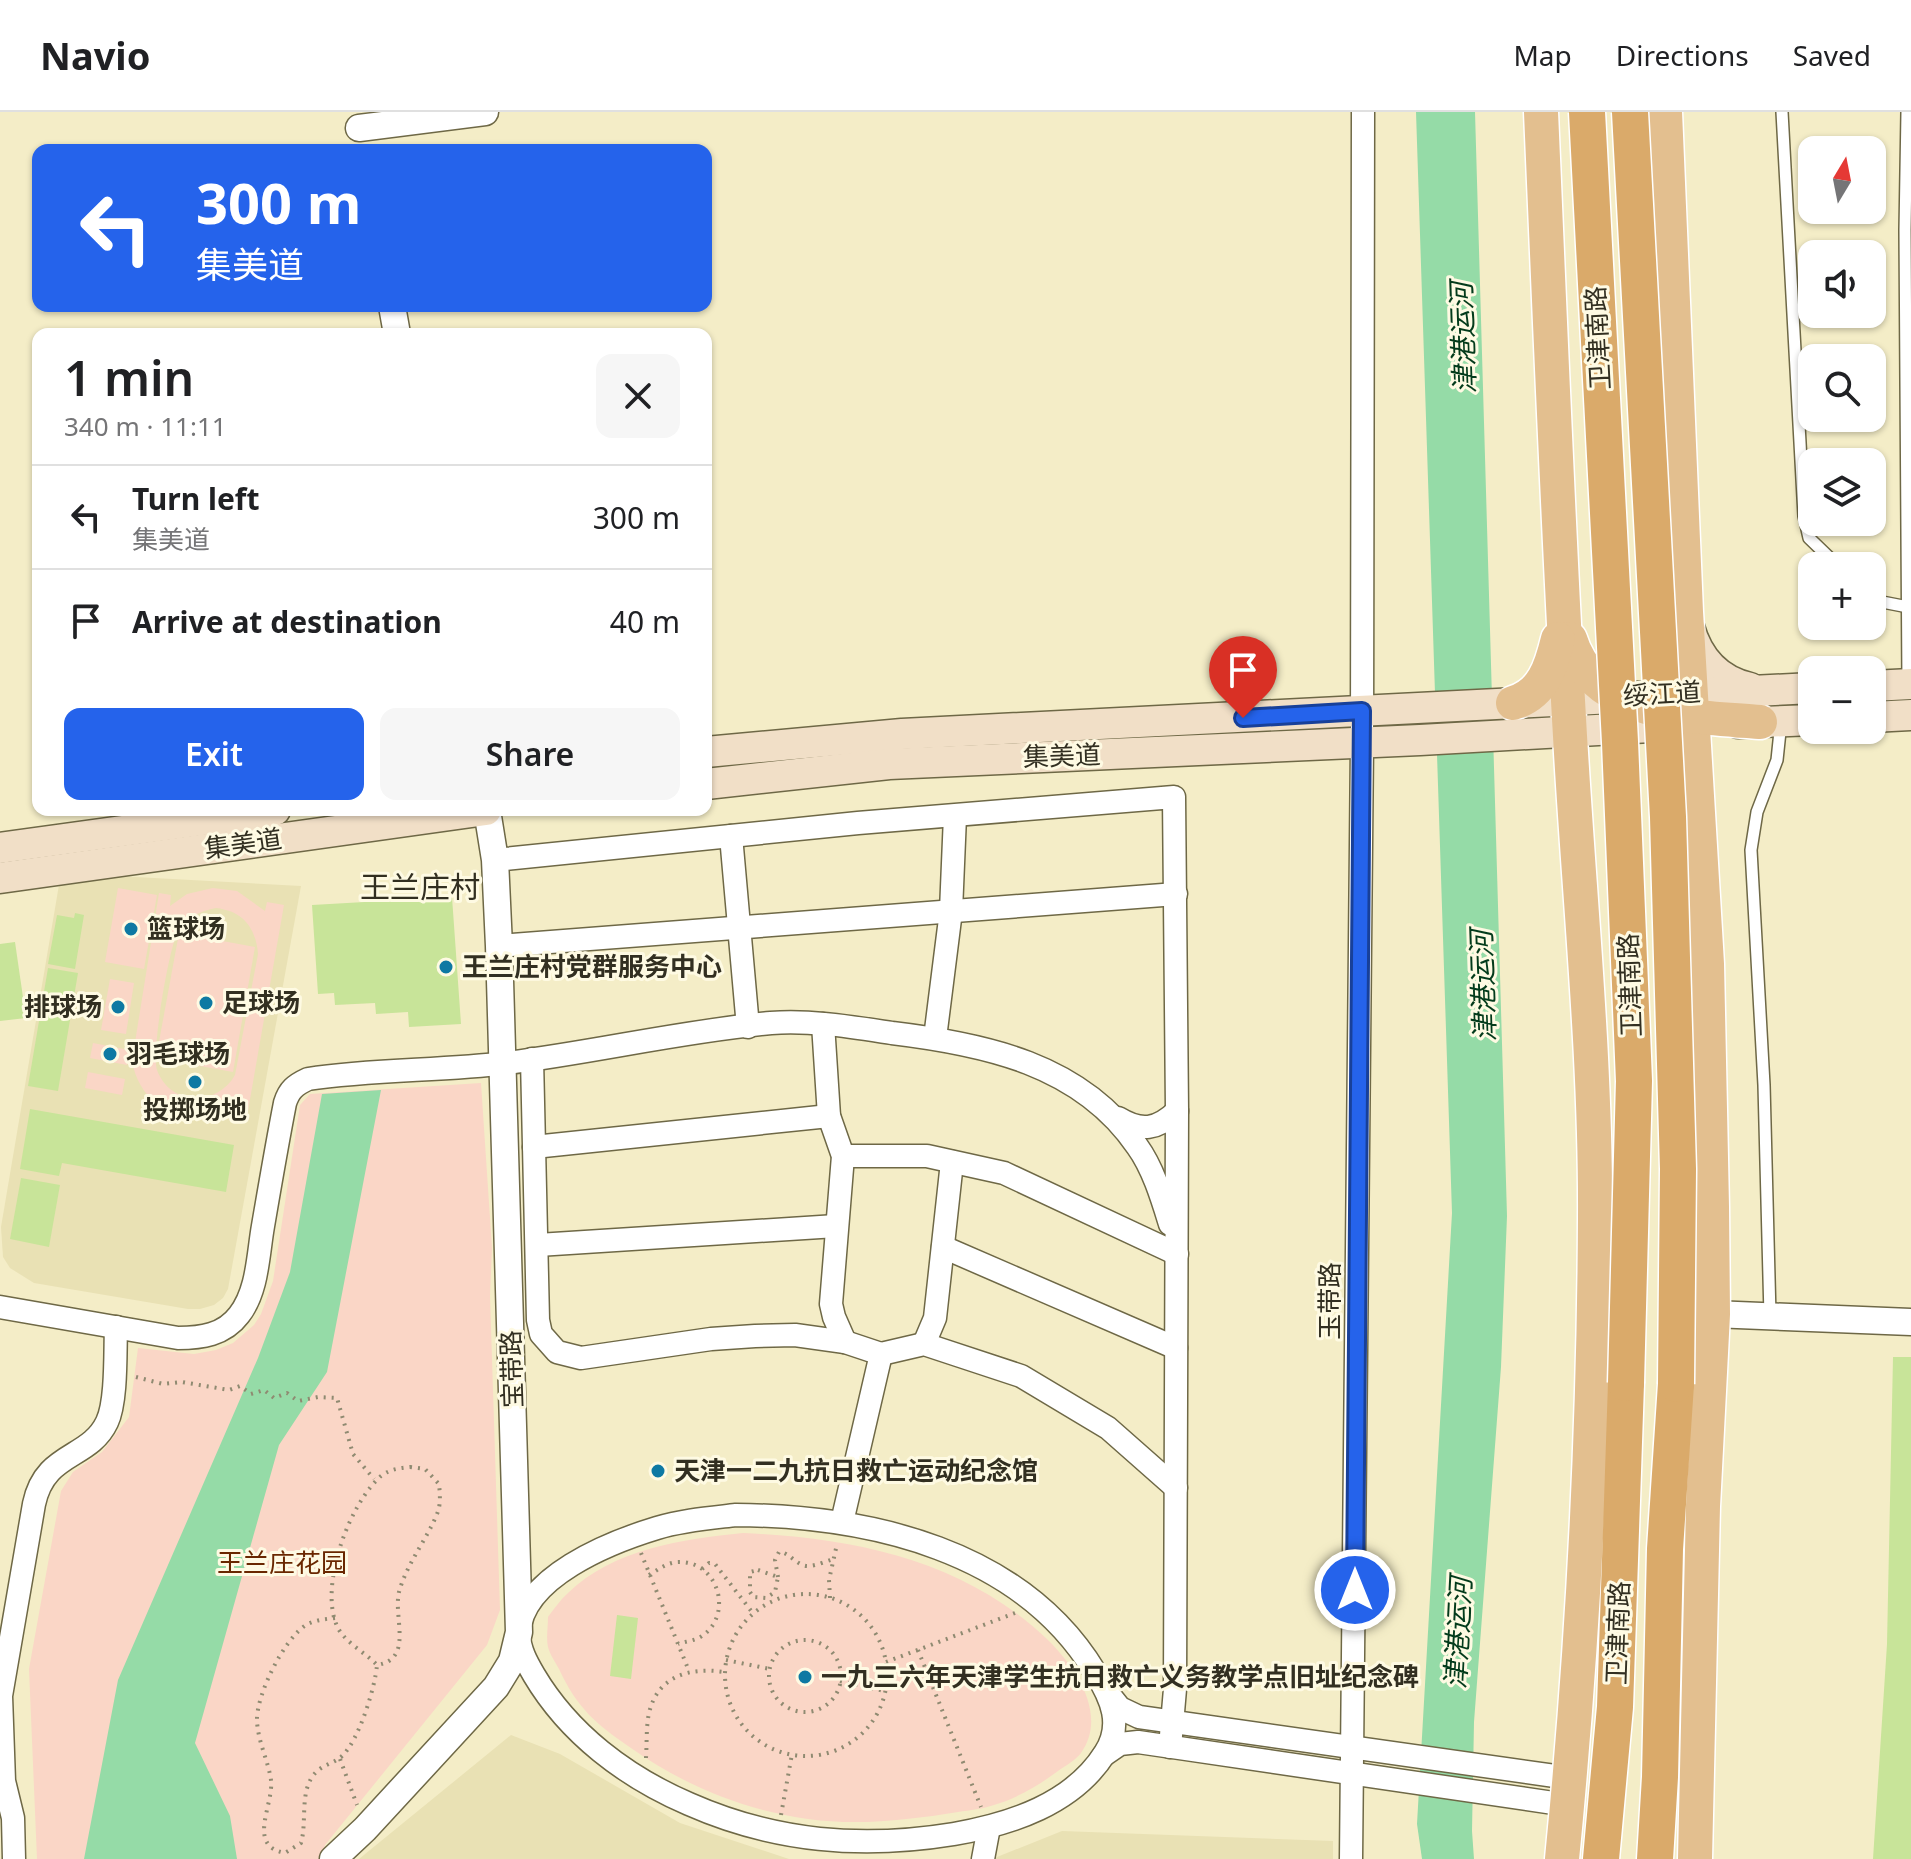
<!DOCTYPE html>
<html lang="en">
<head>
<meta charset="utf-8">
<style>
	body { margin:0; font-family:"Noto Sans","Noto Sans SC",sans-serif; background:#f6f6f6; color:#202124; height:100vh; display:flex; flex-direction:column; font-size:30px; white-space:nowrap }
	* { box-sizing:border-box; margin:0 }
	p { font-size:26px; color:#757577 }
	.icon { flex:none; width:44px; height:44px; fill:none; stroke:currentColor; stroke-width:2; stroke-linecap:round; stroke-linejoin:round }
	.map { position:relative; flex:1; overflow:hidden }
	.sheet { position:absolute; left:32px; top:216px; width:680px; height:488px; display:flex; flex-direction:column; background:#fff; border-radius:16px; box-shadow:0 2px 6px #0004 }
	.sheet>* { flex:none }
	.guide { position:absolute; left:32px; top:32px; width:680px; height:168px; border-radius:16px; box-shadow:0 2px 6px #0004; background:#2563eb; color:#fff; overflow:hidden }
	.needle { width:52px; rotate:10deg }
	.fabs { position:absolute; left:1798px; top:24px; display:grid; gap:16px }
	.fabs a { display:grid; place-items:center; width:88px; height:88px; border-radius:16px; background:#fff; box-shadow:0 2px 6px #0004; font-size:40px }
	.pin { position:absolute; display:grid; place-items:center; width:68px; height:68px; color:#fff; margin:-82px -34px; border-radius:50% 50% 50% 0; rotate:-45deg; box-shadow:0 0 8px #0007 }
	.pin .icon { rotate:45deg }
	.me { position:absolute; width:88px; margin:-44px; rotate:0deg; stroke-linejoin:round; filter:drop-shadow(0 0 6px #0008) }
	.turn { display:flex; align-items:center; gap:28px; height:168px; padding:0 32px; font-size:36px }
	.turn .icon { width:104px; height:104px; stroke-width:2.5 }
	.turn b { display:block; font-size:56px; line-height:68px }
	.round { display:grid; place-items:center; flex:none; width:84px; height:84px; border-radius:16px; background:#f6f6f6 }
	.headline { display:flex; align-items:center; justify-content:space-between; height:136px; padding:0 32px }
	h1 { font-size:48px; font-weight:600; line-height:60px }
	.primary-button { display:flex; gap:16px; margin-top:auto; padding:16px 32px }
	.primary-button a { flex:1; height:92px; border-radius:16px; background:#2563eb; color:#fff; font-size:32px; font-weight:600; line-height:92px; text-align:center }
	.primary-button a+a { background:#f6f6f6; color:#202124 }
	ul { padding:0; list-style:none }
	li { display:flex; align-items:center; gap:24px; height:104px; padding:0 32px; border-top:2px solid #e0e0e0 }
	li div { flex:1 }
	li b { display:block; font-size:30px }
	li em { font-style:normal }
	header { display:flex; align-items:center; gap:48px; box-sizing:border-box; height:112px; padding:0 40px; background:#fff; border-bottom:2px solid #e0e0e0 }
	header strong { font-size:38px }
	nav { display:flex; gap:44px; margin-inline-start:auto; font-size:28px }
	.map>svg:first-child { display:block }
	.built { fill:#e9e1b4 }
	.green { fill:#fad6c6; fill-rule:evenodd }
	.water { fill:#95dba7 }
	.building { fill:#c8e499 }
	.lines { fill:none; stroke-linecap:round; stroke-linejoin:round }
	.service-casing { stroke:#6e6846; stroke-width:14 }
	.minor-casing { stroke:#6e6846; stroke-width:25 }
	.tertiary-casing { stroke:#6e6846; stroke-width:29 }
	.secondary-casing { stroke:#6e6846; stroke-width:33 }
	.primary-casing { stroke:#fff; stroke-width:37 }
	.trunk-casing { stroke:#fff; stroke-width:39 }
	.path { stroke:#8f8a71; stroke-width:4; stroke-dasharray:2 6; stroke-linecap:butt }
	.service { stroke:#fff; stroke-width:11 }
	.minor { stroke:#fff; stroke-width:22 }
	.tertiary { stroke:#fff; stroke-width:26 }
	.secondary { stroke:#f1dfc7; stroke-width:30 }
	.primary { stroke:#e3bf8f; stroke-width:34 }
	.trunk { stroke:#daaa6a; stroke-width:36 }
	.trunk-bridge-casing { stroke:#fff; stroke-width:39; stroke-linecap:butt }
	.trunk-bridge { stroke:#daaa6a; stroke-width:36 }
	.route-casing { stroke:#184099; stroke-width:20 }
	.route { stroke:#2563eb; stroke-width:14 }
	.poi-dot { fill:#0e79a3; stroke:#fefae3; stroke-width:3 }
	.labels { text-anchor:middle; stroke-width:6; stroke-linejoin:round; paint-order:stroke }
	.street-label { font-size:26px; fill:#322f21; stroke:#fefae3 }
	.poi-label { font-size:26px; font-weight:bold; fill:#322f21; stroke:#fefae3; text-anchor:start }
	.park-label { font-size:26px; fill:#692700; stroke:#fefae3 }
	.water-label { font-size:28px; font-style:italic; fill:#033b1b; stroke:#fefae3 }
	.quarter-label { font-size:30px; fill:#322f21; stroke:#fefae3 }
</style>
</head>
<body>
<header>
<strong>Navio</strong>
<nav><a>Map</a><a>Directions</a><a>Saved</a></nav>
</header>
<div class="map">
<svg width="1911" height="1747" viewBox="0 0 1911 1747">
	<rect width="100%" height="100%" fill="#f4edc7"/>
	<g class="built">
		<path d="M61,761L301,774L228,1177L223,1186L214,1193L200,1197H188L34,1171L10,1156L3,1145L1,1115Z"/>
		<path d="M511,1623L560,1642L680,1711L789,1747H359Z"/>
		<path d="M1062,1719L1333,1729V1747H992Z"/>
	</g>
	<g class="green">
		<path d="M118,776L157,783L144,857L105,850Z"/>
		<path d="M213,776L237,779L265,799L267,790L284,793L246,1010L229,1008L230,1000C188,1020 140,996 132,949L159,781L171,783L170,794L187,782ZM216,796C243,799 256,816 258,842L235,963C217,995 170,994 157,958C151,941 169,833 179,817C187,805 201,799 216,796Z"/>
		<path d="M179,821L255,835L233,960L156,946Z"/>
		<path d="M110,867L134,871L126,922L101,918Z"/>
		<path d="M93,931L129,938L127,953L90,946Z"/>
		<path d="M88,960L125,967L122,983L85,976Z"/>
		<path d="M481,971L492,1136L490,1184L500,1498L487,1533L325,1733L321,1747H37L29,1557L61,1379L73,1360L102,1340L129,1305L138,1236L194,1242L216,1238L233,1231L254,1213L261,1202L273,1169L300,993L310,982Z"/>
		<path d="M743,1421C855,1426 965,1448 1049,1529C1076,1556 1108,1603 1081,1641C1076,1648 1065,1654 1058,1659C1038,1674 1017,1686 994,1693C983,1697 970,1698 958,1700C909,1708 858,1714 808,1707C744,1698 683,1673 631,1636C596,1612 577,1596 559,1557C556,1551 550,1543 548,1535C546,1526 548,1515 548,1505C554,1497 560,1488 568,1481C613,1437 683,1427 743,1421Z"/>
	</g>
	<g class="water">
		<path d="M1416,0H1475L1507,1104L1501,1255L1474,1610L1472,1719L1474,1747H1422L1417,1712L1452,1101Z"/>
		<path d="M381,978L327,1260L279,1333L195,1631L230,1704L237,1747H84L118,1568L258,1246L290,1160L322,982Z"/>
	</g>
	<g class="building">
		<path d="M452,785L461,912L409,915L408,900L376,902L375,891L335,893L334,881L318,882L312,793Z"/>
		<path d="M75,801L84,803L75,857L48,852L57,803L74,806Z"/>
		<path d="M15,830L26,906L0,909V832Z"/>
		<path d="M48,856L78,861L58,979L28,974Z"/>
		<path d="M30,997L234,1033L226,1080L62,1051L59,1064L20,1057Z"/>
		<path d="M21,1066L60,1073L49,1135L10,1127Z"/>
		<path d="M1893,1245H1911V1747H1873L1887,1532Z"/>
		<path d="M617,1503L638,1506L631,1567L610,1564Z"/>
	</g>
	<g class="lines">
		<defs>
			<g id="service">
				<path d="M1782,0L1804,404L1809,426L1838,454"/>
				<path d="M1907,0L1905,118L1908,572"/>
				<path d="M1872,488L1908,495"/>
				<path d="M1770,1204L1764,973L1751,738L1757,700L1777,648L1781,610"/>
			</g>
			<g id="minor">
				<path d="M731,724L748,915"/>
				<path d="M495,748L858,711L1174,685L1177,999L1175,1577L1170,1635"/>
				<path d="M499,834L1176,782"/>
				<path d="M823,912L829,1004L843,1044L831,1192L834,1205L845,1230"/>
				<path d="M935,926L951,799L955,704"/>
				<path d="M532,947L538,1208L541,1222L557,1240L581,1246L711,1227L755,1224L795,1223L845,1230L881,1242L924,1232L1021,1264L1108,1316L1176,1376"/>
				<path d="M1118,1006C1141,1020 1157,1018 1177,999"/>
				<path d="M534,1035L829,1004"/>
				<path d="M843,1044H927L1004,1061L1177,1142"/>
				<path d="M538,1133L836,1114"/>
				<path d="M943,1135L1176,1236"/>
				<path d="M0,1195L178,1226C201,1226 224,1223 239,1203C258,1179 258,1142 263,1114C270,1073 277,1032 285,991C289,978 295,973 308,967C373,957 441,959 507,951C595,940 683,919 771,911C811,908 852,915 892,921C984,932 1081,952 1137,1034C1153,1056 1162,1086 1170,1112"/>
				<path d="M924,1232L935,1206L952,1050"/>
				<path d="M736,1403C870,1404 1021,1438 1095,1560C1112,1587 1123,1613 1105,1641C1073,1692 1011,1712 954,1722C862,1737 775,1730 689,1692C626,1665 569,1622 534,1563C527,1551 519,1537 519,1522C521,1465 611,1430 657,1416C683,1408 710,1406 736,1403Z"/>
				<path d="M842,1410L881,1242"/>
				<path d="M1108,1581L1120,1596L1139,1605L1569,1666"/>
				<path d="M1104,1643L1120,1632L1138,1630L1567,1693"/>
				<path d="M14,1747L13,1706L4,1669L1,1584L34,1392C45,1339 89,1348 107,1310C117,1289 115,1239 116,1215"/>
				<path d="M983,1747L989,1715"/>
				<path d="M1351,1747L1362,631L1363,0"/>
			</g>
			<g id="tertiary">
				<path d="M359,16L485,0"/>
				<path d="M392,194L397,222"/>
				<path d="M1713,1202L1911,1210"/>
				<path d="M333,1747L365,1717L496,1575L512,1549L519,1520L499,834L495,748L487,698"/>
			</g>
			<g id="secondary">
				<path d="M1689,515C1698,547 1718,569 1750,576"/>
				<path d="M1872,574L1911,572"/>
				<path d="M1872,605L1911,603"/>
				<path d="M1738,611L1812,608"/>
				<path d="M706,640L902,622L1812,576"/>
				<path d="M706,672L889,652L1420,628L1686,613"/>
				<path d="M0,736L275,698"/>
				<path d="M0,766L486,698"/>
			</g>
			<g id="primary">
				<path d="M1541,0C1550,208 1558,416 1570,624C1579,784 1596,945 1595,1106C1594,1320 1583,1534 1562,1747"/>
				<path d="M1665,0L1686,500L1707,852L1712,1095L1713,1202L1703,1394L1695,1747"/>
				<path d="M1570,527C1594,606 1693,604 1760,610"/>
				<path d="M1513,591C1543,582 1551,556 1558,527"/>
			</g>
			<g id="trunk">
				<path d="M1601,1747L1615,1595L1626,1271"/>
				<path d="M1655,1747L1660,1665L1665,1437L1676,1272"/>
			</g>
		</defs>
		<use href="#service" class="service-casing"/>
		<use href="#minor" class="minor-casing"/>
		<use href="#tertiary" class="tertiary-casing"/>
		<use href="#secondary" class="secondary-casing"/>
		<use href="#primary" class="primary-casing"/>
		<use href="#trunk" class="trunk-casing"/>
		<g class="path">
			<path d="M136,1265L163,1272L182,1270L229,1278L240,1274L251,1282L264,1278L274,1286L287,1281L298,1289L318,1285L337,1286L353,1342L374,1367"/>
			<path d="M410,1355L425,1357L439,1372C440,1382 441,1393 437,1402C426,1429 407,1451 399,1480C393,1506 414,1547 377,1553C366,1541 344,1530 337,1514C319,1474 349,1392 381,1364C390,1357 400,1356 410,1355Z"/>
			<path d="M641,1441L689,1559"/>
			<path d="M702,1457L709,1451L715,1452L752,1500"/>
			<path d="M758,1458L778,1465L775,1480L766,1486L753,1485L750,1480V1460Z"/>
			<path d="M649,1463C659,1457 668,1450 679,1450C718,1449 734,1502 702,1524C695,1529 686,1529 678,1532"/>
			<path d="M778,1465L775,1448L779,1440C790,1440 796,1454 808,1454C816,1454 826,1449 834,1447"/>
			<circle cx="806" cy="1563" r="81"/>
			<path d="M830,1486L829,1468L837,1432"/>
			<path d="M335,1506C325,1507 315,1508 306,1513C284,1527 256,1583 257,1609C258,1630 268,1648 271,1668C274,1693 246,1734 285,1741L301,1731C307,1710 300,1684 312,1665C321,1652 334,1652 342,1644C359,1628 375,1576 377,1553"/>
			<circle cx="805" cy="1564" r="36"/>
			<path d="M918,1538L981,1695"/>
			<path d="M726,1548L770,1557"/>
			<path d="M886,1550L1015,1501"/>
			<path d="M840,1569L884,1579"/>
			<path d="M646,1646C647,1631 646,1615 649,1601C658,1563 691,1555 724,1560"/>
			<path d="M340,1647L357,1693"/>
			<path d="M781,1703L792,1642"/>
		</g>
		<use href="#service" class="service"/>
		<use href="#minor" class="minor"/>
		<use href="#tertiary" class="tertiary"/>
		<use href="#secondary" class="secondary"/>
		<use href="#primary" class="primary"/>
		<use href="#trunk" class="trunk"/>
		<defs>
			<g id="trunk-bridge">
				<path d="M1587,0L1620,630L1634,969L1626,1271"/>
				<path d="M1630,0L1668,705L1678,1057L1676,1272"/>
			</g>
		</defs>
		<use href="#trunk-bridge" class="trunk-bridge-casing"/>
		<use href="#trunk-bridge" class="trunk-bridge"/>
	</g>
	<g class="lines">
		<defs>
			<path id="route" d="M1243,606L1362,599L1355,1478"/>
		</defs>
		<use href="#route" class="route-casing"/>
		<use href="#route" class="route"/>
	</g>
	<g class="poi-dot">
		<circle cx="131" cy="817" r="8"/>
		<circle cx="446" cy="855" r="8"/>
		<circle cx="206" cy="891" r="8"/>
		<circle cx="118" cy="895" r="8"/>
		<circle cx="110" cy="942" r="8"/>
		<circle cx="195" cy="970" r="8"/>
		<circle cx="658" cy="1359" r="8"/>
		<circle cx="805" cy="1565" r="8"/>
	</g>
	<g class="labels">
		<g class="street-label">
			<text transform="translate(1598 226) rotate(-93)" y="9">卫津南路</text>
			<text transform="translate(1662 582) rotate(-3)" y="9">绥江道</text>
			<text transform="translate(1062 644) rotate(-2)" y="9">集美道</text>
			<text transform="translate(243 732) rotate(-8)" y="9">集美道</text>
			<text transform="translate(1630 873) rotate(-92)" y="9">卫津南路</text>
			<text transform="translate(1330 1189) rotate(-90)" y="9">玉带路</text>
			<text transform="translate(512 1257) rotate(-92)" y="9">宝带路</text>
			<text transform="translate(1618 1521) rotate(-88)" y="9">卫津南路</text>
		</g>
		<g class="poi-label">
			<text x="147" y="826">篮球场</text>
			<text x="462" y="864">王兰庄村党群服务中心</text>
			<text x="222" y="900">足球场</text>
			<text x="102" y="904" text-anchor="end">排球场</text>
			<text x="126" y="951">羽毛球场</text>
			<text x="195" y="1007" text-anchor="middle">投掷场地</text>
			<text x="674" y="1368">天津一二九抗日救亡运动纪念馆</text>
			<text x="821" y="1574">一九三六年天津学生抗日救亡义务教学点旧址纪念碑</text>
		</g>
		<g class="park-label">
			<text x="282" y="1460">王兰庄花园</text>
		</g>
		<g class="water-label">
			<text transform="translate(1463 226) rotate(-92)" y="10">津港运河</text>
			<text transform="translate(1483 874) rotate(-92)" y="10">津港运河</text>
			<text transform="translate(1458 1521) rotate(-87)" y="10">津港运河</text>
		</g>
		<g class="quarter-label">
			<text x="420" y="786">王兰庄村</text>
		</g>
	</g>
</svg>
<div class="fabs">
<a><svg class="needle" viewBox="-14 -14 28 28"><path d="M0-13l5 13h-10z" fill="#e53935"/><path d="M0 13l5-13h-10z" fill="#757577"/></svg></a>
<a><svg class="icon" aria-label="sound" viewBox="0 0 24 24"><path d="M4 9h4l5-4v14l-5-4H4zM17 9q2 3 0 6"/></svg></a>
<a><svg class="icon" aria-label="search" viewBox="0 0 24 24"><circle cx="10" cy="10" r="6"/><path d="M15 15l6 6"/></svg></a>
<a><svg class="icon" aria-label="layers" viewBox="0 0 24 24"><path d="M12 4l9 5-9 5-9-5zM3 14l9 5 9-5"/></svg></a>
<a>+</a>
<a>−</a>
</div>
<div class="pin" style="left:1243px;top:606px;background:#d93025"><svg class="icon" aria-label="arrive" viewBox="0 0 24 24"><path d="M6 21V4h12l-3 4 3 4H6"/></svg></div>
<svg class="me" style="left:1355px;top:1478px" viewBox="-20 -20 40 40"><circle r="17" fill="#2563eb" stroke="#fff" stroke-width="3"/><path d="M0-11L8 9 0 5-8 9z" fill="#fff"/></svg>
<div class="guide">
<div class="turn"><svg class="icon" aria-label="left" viewBox="0 0 24 24"><path d="M17 20v-9H6M10 6l-5 5 5 5"/></svg><div><b>300 m</b>集美道</div></div>
</div>
<section class="sheet">
<div class="headline"><div><h1>1 min</h1><p>340 m · 11:11</p></div><a class="round"><svg class="icon" aria-label="close" viewBox="0 0 24 24"><path d="M6 6l12 12M18 6L6 18"/></svg></a></div>
<ul>
<li><svg class="icon" aria-label="left" viewBox="0 0 24 24"><path d="M17 20v-9H6M10 6l-5 5 5 5"/></svg><div><b>Turn left</b><p>集美道</p></div><em>300 m</em></li>
<li><svg class="icon" aria-label="arrive" viewBox="0 0 24 24"><path d="M6 21V4h12l-3 4 3 4H6"/></svg><div><b>Arrive at destination</b></div><em>40 m</em></li>
</ul>
<div class="primary-button"><a>Exit</a><a>Share</a></div>
</section>
</div>
</body>
</html>
